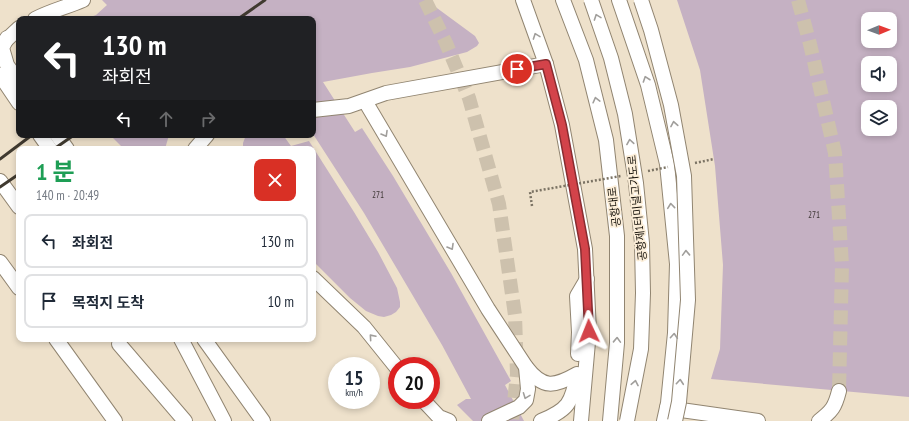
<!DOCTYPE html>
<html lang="ko">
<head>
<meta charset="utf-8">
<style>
	body { margin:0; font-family:"PT Sans Narrow","Noto Sans KR",sans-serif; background:#f2f2f3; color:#1f2937; height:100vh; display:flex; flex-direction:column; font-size:15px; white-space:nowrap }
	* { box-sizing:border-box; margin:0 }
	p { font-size:13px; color:#747a83 }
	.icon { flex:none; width:22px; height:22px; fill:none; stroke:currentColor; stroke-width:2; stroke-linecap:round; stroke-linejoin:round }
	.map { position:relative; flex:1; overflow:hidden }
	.drawer { position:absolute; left:16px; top:146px; width:300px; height:196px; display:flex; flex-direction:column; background:#fff; border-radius:8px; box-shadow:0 2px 6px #0003 }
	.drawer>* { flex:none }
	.guide { position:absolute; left:16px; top:16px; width:300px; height:122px; border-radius:8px; box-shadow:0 2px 6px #0003; background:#202124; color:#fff; overflow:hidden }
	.needle { width:26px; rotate:89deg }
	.tools { position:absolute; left:861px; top:12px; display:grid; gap:8px }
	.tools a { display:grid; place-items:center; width:36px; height:36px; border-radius:8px; background:#fff; box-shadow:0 2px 6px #0003; font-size:20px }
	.speed { position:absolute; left:328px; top:357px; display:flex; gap:8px; font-size:20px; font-weight:700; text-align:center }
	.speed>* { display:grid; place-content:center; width:52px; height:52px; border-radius:50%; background:#fff; box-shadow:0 2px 6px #0003; line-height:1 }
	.speed small { font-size:10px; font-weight:400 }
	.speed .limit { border:6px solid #d22; background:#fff; color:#111 }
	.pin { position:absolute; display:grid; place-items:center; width:34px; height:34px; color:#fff; margin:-17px; border:2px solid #fff; border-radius:50%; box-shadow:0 1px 4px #0007 }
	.me { position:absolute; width:44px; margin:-22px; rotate:358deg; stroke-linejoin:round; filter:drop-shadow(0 0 3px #0008) }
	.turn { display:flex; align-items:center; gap:14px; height:84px; padding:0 20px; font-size:18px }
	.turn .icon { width:52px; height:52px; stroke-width:2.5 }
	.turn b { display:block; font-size:28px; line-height:34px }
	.lanes { display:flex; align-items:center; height:38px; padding:0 20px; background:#0003; justify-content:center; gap:20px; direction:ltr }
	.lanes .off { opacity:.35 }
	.round { display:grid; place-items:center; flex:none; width:42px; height:42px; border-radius:8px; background:#f2f2f3 }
	.head { display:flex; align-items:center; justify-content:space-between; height:68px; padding:0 20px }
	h1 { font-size:24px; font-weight:700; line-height:30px; color:#1e9e55 }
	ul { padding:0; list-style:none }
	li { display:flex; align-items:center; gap:12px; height:54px; margin:0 8px 6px; padding:0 12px; border:2px solid #e0e1e3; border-radius:8px }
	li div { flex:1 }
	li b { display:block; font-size:15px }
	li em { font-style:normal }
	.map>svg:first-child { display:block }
	.building { fill:#c5b1c3; fill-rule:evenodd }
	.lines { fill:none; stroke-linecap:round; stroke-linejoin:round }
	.minor-tunnel { stroke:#cdc1ad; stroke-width:14; stroke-dasharray:14 7; stroke-linecap:butt }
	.minor-casing { stroke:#918571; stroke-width:16 }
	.minor { stroke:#fff; stroke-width:14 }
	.rail { stroke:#403a30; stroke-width:3 }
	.minor-bridge-casing { stroke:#918571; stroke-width:16; stroke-linecap:butt }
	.path-bridge { stroke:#7b7364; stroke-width:2.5; stroke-dasharray:2 2; stroke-linecap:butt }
	.minor-bridge { stroke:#fff; stroke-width:14 }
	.oneway { stroke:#a09e9b }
	.route-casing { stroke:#892c30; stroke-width:10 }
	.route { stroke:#d3434a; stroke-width:7 }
	.labels { text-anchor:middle; stroke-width:3.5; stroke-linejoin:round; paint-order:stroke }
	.number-label { font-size:9px; fill:#3e3635 }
	.street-label { font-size:11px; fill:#110d06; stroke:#fceed8 }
</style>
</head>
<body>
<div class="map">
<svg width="909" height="421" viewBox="0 0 909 421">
	<rect width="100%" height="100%" fill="#eee1cb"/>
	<g class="building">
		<path d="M102,0H426L475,36L479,43L477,46L467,52L410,67L372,73L323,82L355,132L362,128L393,176L451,273L511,381L505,385L524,421H473L457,405L466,399H471L442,345L364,213L313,134V19H85L96,15L107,5Z"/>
		<path d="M677,0H909V397L711,379L720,349L723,265L715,166L700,70ZM868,19H890V41H868ZM868,63H890V85H868ZM868,107H890V129H868Z"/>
		<path d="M110,135H169L165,149H124Z"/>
		<path d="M246,135H283L291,146L309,141L354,212L378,252L397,288L400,302V307L396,312L391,315L384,317L378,316L366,311L350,298L313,261V149H243V143Z"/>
	</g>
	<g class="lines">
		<g class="minor-tunnel">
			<path d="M425,0L446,43L469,98L499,204L515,315L517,374L512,421"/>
			<path d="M798,0L810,44L835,153L842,265L839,391"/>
		</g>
		<defs>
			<g id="minor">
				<path d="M523,0L546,64L562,125L585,249L589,331L581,421"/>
				<path d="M563,0L586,60L606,140L617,236V343L610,421"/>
				<path d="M619,0L648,85L667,164L677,264L675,333L668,403L664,421"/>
				<path d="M35,19C50,11 67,7 83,0"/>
				<path d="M7,38L2,48L7,65L19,82"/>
				<path d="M0,46L19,28"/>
				<path d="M0,75L19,103"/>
				<path d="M365,101L488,309L526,367L528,389L526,400L519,407L489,421"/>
				<path d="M313,110L349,106L386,93L546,64"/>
				<path d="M40,135L50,149"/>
				<path d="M57,135L67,149"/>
				<path d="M195,149L207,135"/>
				<path d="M0,181L19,207"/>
				<path d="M0,262L19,288"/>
				<path d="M313,278L364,327L397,368"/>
				<path d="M56,339L115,421"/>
				<path d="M181,339L224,421"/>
				<path d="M204,339L263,421"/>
				<path d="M119,344L185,421"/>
				<path d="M578,354L579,332L577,296L587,279"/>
				<path d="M526,367C543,389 554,387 577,374"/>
				<path d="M423,400L439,417L449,421"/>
				<path d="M667,408L758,421"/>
				<path d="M541,421C568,410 572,403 577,375"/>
				<path d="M819,421C832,411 835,407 839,391"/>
			</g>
		</defs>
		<use href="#minor" class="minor-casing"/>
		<use href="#minor" class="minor"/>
		<g class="rail">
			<path d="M238,19L265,0"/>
			<path d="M54,149L74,135"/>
			<path d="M0,159L32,135"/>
			<path d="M0,187L19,174"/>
		</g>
		<defs>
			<g id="minor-bridge">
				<path d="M591,0L611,58L625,114L636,183L642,243L643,293L641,349L627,421"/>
				<path d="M641,0L651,30L671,105L684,176L688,300L679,402L675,421"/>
			</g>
		</defs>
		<use href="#minor-bridge" class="minor-bridge-casing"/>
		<g class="path-bridge">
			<path d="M695,163L714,159"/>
			<path d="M648,171L668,167"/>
			<path d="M532,206L530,192L621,176"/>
		</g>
		<use href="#minor-bridge" class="minor-bridge"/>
	</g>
	<defs><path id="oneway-chevron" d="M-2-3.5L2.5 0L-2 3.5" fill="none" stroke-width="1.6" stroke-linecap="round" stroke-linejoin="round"/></defs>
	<g class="oneway">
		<use href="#oneway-chevron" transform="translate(597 17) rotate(-110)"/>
		<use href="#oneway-chevron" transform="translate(536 36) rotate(-110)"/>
		<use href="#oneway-chevron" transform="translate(646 79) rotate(-109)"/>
		<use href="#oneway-chevron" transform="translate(596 100) rotate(-104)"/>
		<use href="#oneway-chevron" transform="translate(674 124) rotate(-100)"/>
		<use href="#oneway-chevron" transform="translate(385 134) rotate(60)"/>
		<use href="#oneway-chevron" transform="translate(630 142) rotate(-99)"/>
		<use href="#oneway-chevron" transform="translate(671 206) rotate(-96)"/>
		<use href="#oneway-chevron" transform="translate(451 247) rotate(60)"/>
		<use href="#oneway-chevron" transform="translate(686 253) rotate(-92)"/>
		<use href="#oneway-chevron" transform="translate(674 336) rotate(-86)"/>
		<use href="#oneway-chevron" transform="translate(372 337) rotate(-131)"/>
		<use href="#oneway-chevron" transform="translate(617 340) rotate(-88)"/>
		<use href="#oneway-chevron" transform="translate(680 382) rotate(-85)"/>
		<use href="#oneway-chevron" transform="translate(635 383) rotate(-79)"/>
		<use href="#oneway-chevron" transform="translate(526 396) rotate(111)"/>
	</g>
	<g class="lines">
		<defs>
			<path id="route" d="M517,69L546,64L562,125L585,249L589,331"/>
		</defs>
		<use href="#route" class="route-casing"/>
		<use href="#route" class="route"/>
	</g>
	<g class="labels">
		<g class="number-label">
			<text x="378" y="198">271</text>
			<text x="814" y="218">271</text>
		</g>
		<g class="street-label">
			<text transform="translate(614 207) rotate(-97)" y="4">공항대로</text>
			<text transform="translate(637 208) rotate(-96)" y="4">공항제1터미널고가도로</text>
		</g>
	</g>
</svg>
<div class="tools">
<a><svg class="needle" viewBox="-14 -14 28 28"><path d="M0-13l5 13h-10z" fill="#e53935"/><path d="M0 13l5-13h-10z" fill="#747a83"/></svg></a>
<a><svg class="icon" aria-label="sound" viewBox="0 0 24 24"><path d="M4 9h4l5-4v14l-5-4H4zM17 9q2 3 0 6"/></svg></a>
<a><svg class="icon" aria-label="layers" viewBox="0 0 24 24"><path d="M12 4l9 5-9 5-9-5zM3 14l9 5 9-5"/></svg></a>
</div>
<div class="speed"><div>15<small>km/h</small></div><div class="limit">20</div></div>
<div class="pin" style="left:517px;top:69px;background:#d93025"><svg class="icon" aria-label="arrive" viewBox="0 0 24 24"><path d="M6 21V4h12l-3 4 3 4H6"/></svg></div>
<svg class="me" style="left:589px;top:331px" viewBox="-20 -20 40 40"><path d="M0-17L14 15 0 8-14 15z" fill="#d3434a" stroke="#fff" stroke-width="4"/></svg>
<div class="guide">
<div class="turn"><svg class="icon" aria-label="left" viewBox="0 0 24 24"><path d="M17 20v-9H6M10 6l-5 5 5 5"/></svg><div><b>130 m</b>좌회전</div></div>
<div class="lanes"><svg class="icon" aria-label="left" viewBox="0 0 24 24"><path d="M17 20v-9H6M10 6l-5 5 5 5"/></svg><svg class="icon off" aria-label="ahead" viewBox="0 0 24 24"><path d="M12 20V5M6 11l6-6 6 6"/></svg><svg class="icon off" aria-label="right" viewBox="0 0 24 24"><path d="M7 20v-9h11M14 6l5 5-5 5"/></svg></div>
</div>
<section class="drawer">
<div class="head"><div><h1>1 분</h1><p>140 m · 20:49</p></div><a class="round" style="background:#d93025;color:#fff"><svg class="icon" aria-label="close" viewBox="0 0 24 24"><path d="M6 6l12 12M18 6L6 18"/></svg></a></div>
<ul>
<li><svg class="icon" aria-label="left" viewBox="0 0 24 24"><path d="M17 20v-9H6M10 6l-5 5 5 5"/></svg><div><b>좌회전</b></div><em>130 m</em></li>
<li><svg class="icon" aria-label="arrive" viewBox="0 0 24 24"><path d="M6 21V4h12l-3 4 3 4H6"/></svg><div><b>목적지 도착</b></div><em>10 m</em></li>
</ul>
</section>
</div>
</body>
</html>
